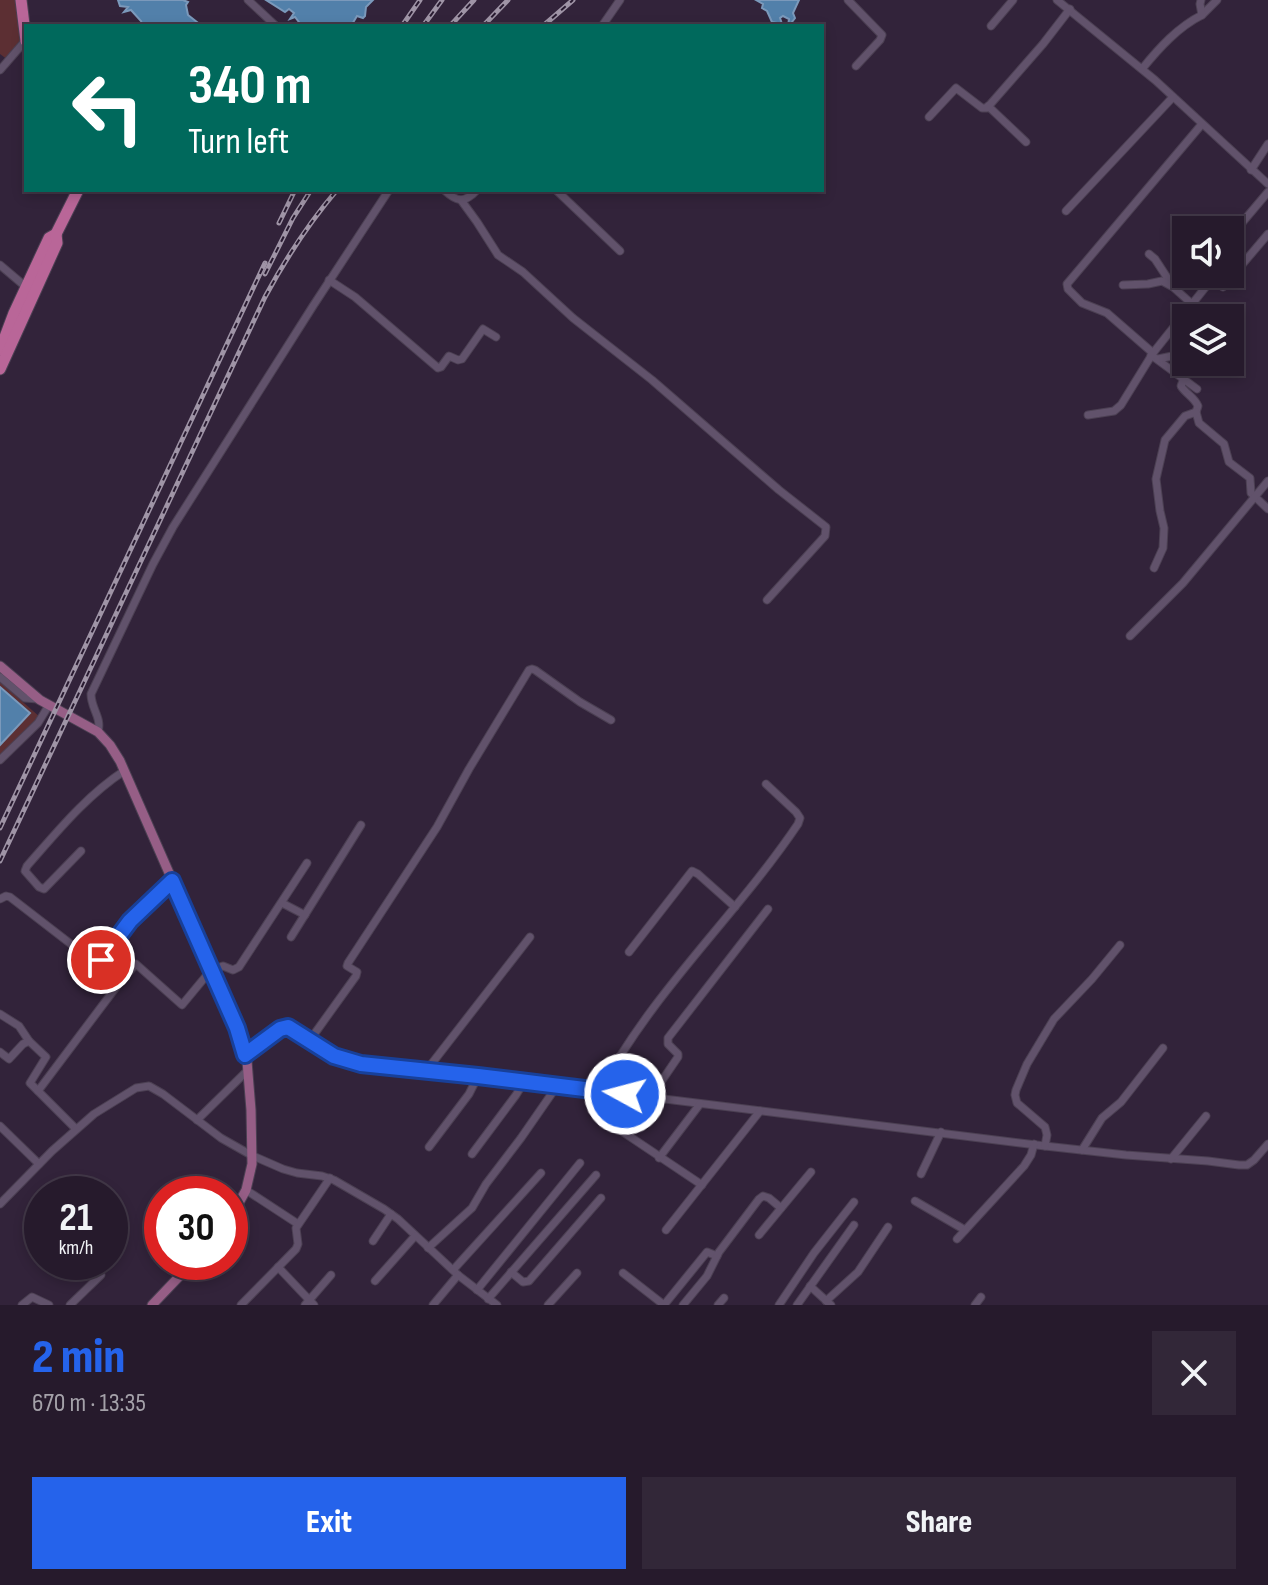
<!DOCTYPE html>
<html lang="en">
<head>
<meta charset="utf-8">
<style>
	body { margin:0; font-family:"Sofia Sans Condensed",sans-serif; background:#322738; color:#f1f3f6; height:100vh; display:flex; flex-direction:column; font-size:30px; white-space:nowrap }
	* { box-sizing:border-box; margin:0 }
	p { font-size:26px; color:#a4a1a9 }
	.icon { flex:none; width:44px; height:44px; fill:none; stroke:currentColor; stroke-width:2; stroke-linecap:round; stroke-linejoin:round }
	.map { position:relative; height:1305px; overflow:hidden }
	.sheet { display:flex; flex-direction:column; background:#261a2c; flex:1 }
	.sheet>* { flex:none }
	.top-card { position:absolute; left:24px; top:24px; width:800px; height:168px; border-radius:0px; box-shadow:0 4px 12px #0003,0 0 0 2px #423848; background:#00695c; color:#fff; overflow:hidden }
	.controls { position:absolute; left:1172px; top:216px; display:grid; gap:16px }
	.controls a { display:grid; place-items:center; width:72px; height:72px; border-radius:0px; background:#261a2c; box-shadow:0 4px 12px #0003,0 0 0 2px #423848; font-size:40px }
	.speed { position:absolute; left:24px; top:1176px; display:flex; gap:16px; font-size:40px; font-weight:700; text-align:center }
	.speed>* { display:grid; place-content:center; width:104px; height:104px; border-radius:50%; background:#261a2c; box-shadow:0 4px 12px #0003,0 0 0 2px #423848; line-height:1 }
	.speed small { font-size:20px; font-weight:400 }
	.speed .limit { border:12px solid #d22; background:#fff; color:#111 }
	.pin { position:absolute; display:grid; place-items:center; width:68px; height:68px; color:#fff; margin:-34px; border:4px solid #fff; border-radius:50%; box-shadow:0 2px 8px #0007 }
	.me { position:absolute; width:88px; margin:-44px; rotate:277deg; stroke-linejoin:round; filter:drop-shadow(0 0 6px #0008) }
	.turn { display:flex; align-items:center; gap:28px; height:168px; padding:0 32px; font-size:36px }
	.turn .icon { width:104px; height:104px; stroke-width:2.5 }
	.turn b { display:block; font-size:56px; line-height:68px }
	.round { display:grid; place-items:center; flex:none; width:84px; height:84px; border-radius:0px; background:#322738 }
	.overview { display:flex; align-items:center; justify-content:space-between; height:136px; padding:0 32px }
	h1 { font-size:48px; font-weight:800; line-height:60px; color:#2563eb }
	.primary-button { display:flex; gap:16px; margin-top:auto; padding:16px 32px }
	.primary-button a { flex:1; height:92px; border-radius:0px; background:#2563eb; color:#fff; font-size:32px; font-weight:800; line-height:92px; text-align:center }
	.primary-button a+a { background:#322738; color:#f1f3f6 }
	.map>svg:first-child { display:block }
	.green { fill:#5c2f33 }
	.water { fill:#5280aa; stroke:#7b99bb; stroke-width:2 }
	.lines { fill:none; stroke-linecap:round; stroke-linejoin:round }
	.minor-casing { stroke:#4c4053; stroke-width:9 }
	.major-casing { stroke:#4c4053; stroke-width:11 }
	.highway-casing { stroke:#4c4053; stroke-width:13 }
	.minor { stroke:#61526b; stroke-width:7 }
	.major { stroke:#965e86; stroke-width:9 }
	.highway { stroke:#b96698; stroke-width:11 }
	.rail-casing { stroke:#9f94a6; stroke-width:5 }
	.rail { stroke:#281a30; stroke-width:2; stroke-dasharray:6; stroke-linecap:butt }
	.route-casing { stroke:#184099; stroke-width:20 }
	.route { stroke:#2563eb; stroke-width:14 }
</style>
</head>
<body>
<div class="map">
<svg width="1268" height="1305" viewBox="0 0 1268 1305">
	<rect width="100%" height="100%" fill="#32233a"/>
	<g class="green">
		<path d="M0,0H22L25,40L8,60L0,54Z"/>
		<path d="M0,682L41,718L0,760Z"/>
	</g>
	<g class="water">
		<path d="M118,0H183L188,2L186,5L188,15L202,26H143L141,21L131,10L124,12L128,7L120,6Z"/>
		<path d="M266,0H373L366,7L365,16L363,18L357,16L351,26H302L295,17L290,19L294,13L289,9L285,12Z"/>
		<path d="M756,0H799L793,13L795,18L792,22L794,26H788L789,19L783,16L780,18L782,24L772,22L767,11L762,8L763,4Z"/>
		<path d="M0,687L30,713L0,745Z"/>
	</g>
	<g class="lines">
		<defs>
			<g id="minor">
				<path d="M248,0L276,26"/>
				<path d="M848,0L882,35L880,40L856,66"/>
				<path d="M1057,0L1155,80L1268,184"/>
				<path d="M1202,15L1217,0"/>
				<path d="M602,26L620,0"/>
				<path d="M991,26L1013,0"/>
				<path d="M1142,69C1159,48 1178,27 1202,15L1200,4L1201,0"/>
				<path d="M0,70L26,40"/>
				<path d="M988,106L1026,142"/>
				<path d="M929,117L956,88L982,108H987L1043,44L1070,9"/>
				<path d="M1251,170L1268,144"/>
				<path d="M444,190C457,202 464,204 477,190"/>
				<path d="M556,190L620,251"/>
				<path d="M461,200L477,222L498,255L523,272L573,318L652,380L779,490L826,527L825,536L767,600"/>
				<path d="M1066,211L1173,97"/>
				<path d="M1230,237L1268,192"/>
				<path d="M1149,254L1155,259L1172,285"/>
				<path d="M0,265L26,287"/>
				<path d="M1211,277L1223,287L1268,234"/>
				<path d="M329,280L355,297L438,368L441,367L449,356L458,360L462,359L483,329L496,337"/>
				<path d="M1123,285L1148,284L1162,281L1173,287L1192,304"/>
				<path d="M1180,319L1185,339L1186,357"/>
				<path d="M1153,353L1107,313L1082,303L1068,289L1067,284L1202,124"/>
				<path d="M1151,355L1197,389"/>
				<path d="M1158,359L1177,355L1185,349"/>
				<path d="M1187,362L1188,368L1181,386C1186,394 1194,397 1198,406L1196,412"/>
				<path d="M1088,415L1114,411L1121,405L1153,353L1208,284L1211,274"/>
				<path d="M1154,568L1163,548L1164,528L1160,511L1156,479L1165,440L1185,416L1196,412L1199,423L1224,444L1229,462L1250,478L1251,493L1268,509"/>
				<path d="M1130,636L1183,583L1268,481"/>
				<path d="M0,677L25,698L38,699"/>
				<path d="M98,732C102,717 91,709 91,694L153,564L173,527L313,306L389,190"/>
				<path d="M0,760L38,723L49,705"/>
				<path d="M81,851L44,889L39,887L25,871L27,866C57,832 86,796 124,771"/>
				<path d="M0,899L6,896L10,897L120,982L136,964L182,1005L211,970L223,966L233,970L239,967L307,863"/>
				<path d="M282,903L305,915"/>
				<path d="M291,937L361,825"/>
				<path d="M629,952L692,871L698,874L735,907"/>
				<path d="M101,960L130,921L172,881"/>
				<path d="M0,1014L19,1026L29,1041"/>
				<path d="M310,1040L356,976L357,972L347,966L348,963L437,827L469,769L529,670L532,669L535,670L580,702L611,720"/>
				<path d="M0,1052L9,1059L23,1044L29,1041L46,1057L30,1083L76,1129"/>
				<path d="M245,1055L280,1029L288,1027L334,1056L373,1066L478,1076L1045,1146L1126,1155L1208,1161L1239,1165H1247L1254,1160L1268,1144"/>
				<path d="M426,1071L530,937"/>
				<path d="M38,1091L120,982"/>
				<path d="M600,1091C652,992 736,916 798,824L800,818L796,812L766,784"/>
				<path d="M650,1098L678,1057V1054L668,1044V1038L768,909"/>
				<path d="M197,1120L247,1071"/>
				<path d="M0,1126L39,1164"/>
				<path d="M623,1132L702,1185"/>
				<path d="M1045,1146L1047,1135L1045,1127L1017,1103L1015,1095L1016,1090L1027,1064L1054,1019L1092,979L1120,945"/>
				<path d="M429,1147L469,1094L478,1076"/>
				<path d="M1082,1150L1102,1118L1121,1102L1163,1048"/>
				<path d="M472,1154L516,1095L524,1082"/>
				<path d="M659,1158L700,1104"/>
				<path d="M1171,1159L1206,1116"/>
				<path d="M921,1174L941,1132"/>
				<path d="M246,1190L298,1224"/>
				<path d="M915,1201L965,1230"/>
				<path d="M0,1204L52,1151L94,1114L136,1088L149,1086L163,1094L221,1138L251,1155L283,1169L297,1173L322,1176L334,1180L384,1209L398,1219L458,1275L497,1305"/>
				<path d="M666,1230L760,1111"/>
				<path d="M759,1235L811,1172"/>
				<path d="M957,1239L1024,1166L1031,1155L1034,1144"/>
				<path d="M373,1241L391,1214"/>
				<path d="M428,1248L472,1208L486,1184L521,1138L557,1086"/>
				<path d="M278,1267L314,1305"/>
				<path d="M453,1270L541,1173"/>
				<path d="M511,1272L523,1282L529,1281L601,1198"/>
				<path d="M623,1273L664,1305"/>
				<path d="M375,1281L415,1236"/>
				<path d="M810,1286L831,1305"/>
				<path d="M477,1290L580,1163"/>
				<path d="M488,1299L596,1175"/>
				<path d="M826,1301L858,1272L888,1227"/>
				<path d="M22,1305L32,1297L49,1305"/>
				<path d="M70,1305L101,1275"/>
				<path d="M241,1305L296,1249L298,1244L296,1228L330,1178"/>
				<path d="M305,1305L331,1275"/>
				<path d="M433,1305L458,1275"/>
				<path d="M548,1305L577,1273"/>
				<path d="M664,1305L707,1252L717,1256"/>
				<path d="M683,1305L707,1276L719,1252L759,1199L763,1196L769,1198L781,1208"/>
				<path d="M718,1305L724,1298"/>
				<path d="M779,1305L814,1253L854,1202"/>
				<path d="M797,1305L854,1225"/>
				<path d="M975,1305L981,1297"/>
			</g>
			<g id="major">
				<path d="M0,666L40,700L98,732L110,745L120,761L237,1028L247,1061L251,1110L252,1164L246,1190L230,1219"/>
				<path d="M152,1305L193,1262"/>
			</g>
			<g id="highway">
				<path d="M21,0L26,41"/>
				<path d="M0,350L14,313L49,238L56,234L78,190"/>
				<path d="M0,369L57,243L56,234"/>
			</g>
		</defs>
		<use href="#minor" class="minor-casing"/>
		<use href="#major" class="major-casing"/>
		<use href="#highway" class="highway-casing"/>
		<use href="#minor" class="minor"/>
		<use href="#major" class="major"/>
		<use href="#highway" class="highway"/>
		<defs>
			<g id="rail">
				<path d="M402,26L420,0"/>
				<path d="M423,26L442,0"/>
				<path d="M450,26L474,0"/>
				<path d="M483,26L508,0"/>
				<path d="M543,26L573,0"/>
				<path d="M279,223L295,190"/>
				<path d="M265,274L293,218L311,190"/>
				<path d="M0,828L265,263"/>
				<path d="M0,861L265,297C286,258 308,224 337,190"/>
			</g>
		</defs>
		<use href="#rail" class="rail-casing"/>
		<use href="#rail" class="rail"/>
	</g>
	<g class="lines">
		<defs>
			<path id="route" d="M101,960L130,921L172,881L237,1028L245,1055L280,1029L288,1027L334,1056L361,1064L478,1076L625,1094"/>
		</defs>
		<use href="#route" class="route-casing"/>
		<use href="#route" class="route"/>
	</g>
</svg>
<div class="controls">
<a><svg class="icon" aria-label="sound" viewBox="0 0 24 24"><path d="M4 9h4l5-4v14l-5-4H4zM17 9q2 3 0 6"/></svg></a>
<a><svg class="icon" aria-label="layers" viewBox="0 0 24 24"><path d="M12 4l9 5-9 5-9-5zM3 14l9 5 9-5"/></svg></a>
</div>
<div class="speed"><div>21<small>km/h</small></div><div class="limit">30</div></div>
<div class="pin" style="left:101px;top:960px;background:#d93025"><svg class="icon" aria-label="arrive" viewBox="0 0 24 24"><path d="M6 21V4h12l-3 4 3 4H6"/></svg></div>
<svg class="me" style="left:625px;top:1094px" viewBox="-20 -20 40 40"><circle r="17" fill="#2563eb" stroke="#fff" stroke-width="3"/><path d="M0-11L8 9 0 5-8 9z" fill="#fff"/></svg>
<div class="top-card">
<div class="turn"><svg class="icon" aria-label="left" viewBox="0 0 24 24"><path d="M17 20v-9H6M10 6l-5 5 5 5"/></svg><div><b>340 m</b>Turn left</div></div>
</div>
</div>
<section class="sheet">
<div class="overview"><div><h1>2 min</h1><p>670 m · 13:35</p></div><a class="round"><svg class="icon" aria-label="close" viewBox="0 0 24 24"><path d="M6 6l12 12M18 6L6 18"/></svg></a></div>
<div class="primary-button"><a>Exit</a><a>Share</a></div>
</section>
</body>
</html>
